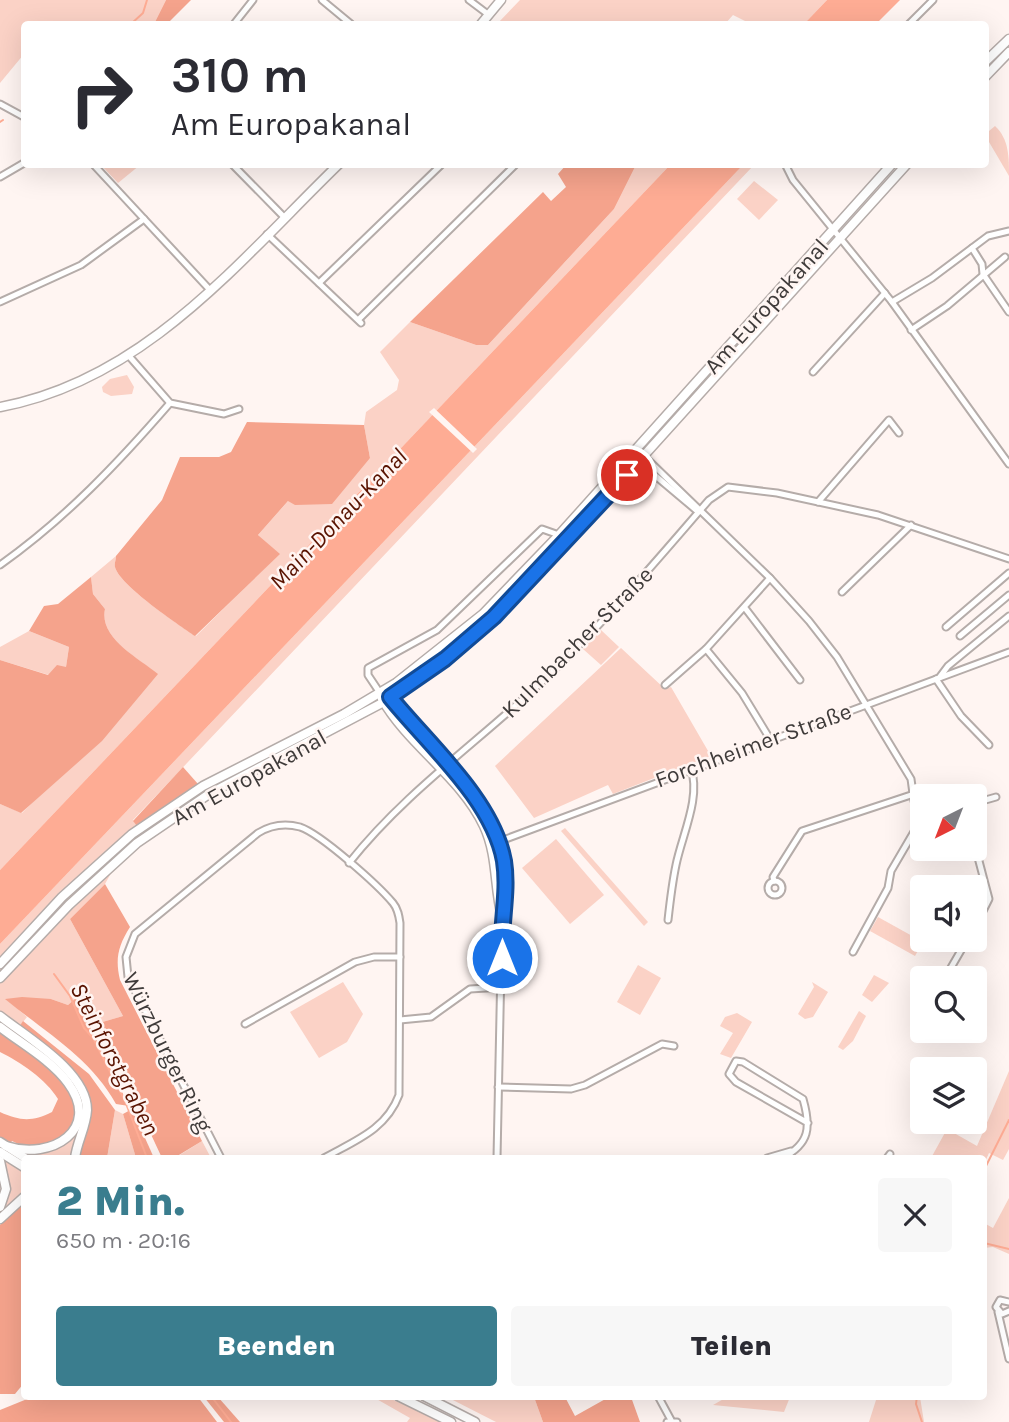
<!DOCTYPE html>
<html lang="de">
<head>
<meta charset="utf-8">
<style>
	body { margin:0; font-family:Karla,sans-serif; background:#f7f7f7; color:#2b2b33; height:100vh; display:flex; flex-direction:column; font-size:26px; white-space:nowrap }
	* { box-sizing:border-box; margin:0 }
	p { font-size:23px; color:#7c7c81 }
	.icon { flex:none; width:38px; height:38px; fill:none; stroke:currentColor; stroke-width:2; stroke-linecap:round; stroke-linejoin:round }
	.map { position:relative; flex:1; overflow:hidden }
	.side { position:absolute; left:21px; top:1155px; width:966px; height:245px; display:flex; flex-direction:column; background:#fff; border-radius:7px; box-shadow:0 7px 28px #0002 }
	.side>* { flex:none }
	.top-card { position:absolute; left:21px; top:21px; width:968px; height:147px; border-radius:7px; box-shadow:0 7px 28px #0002; background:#fff; color:#2b2b33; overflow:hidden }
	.needle { width:46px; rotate:222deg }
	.fabs { position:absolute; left:910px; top:784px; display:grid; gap:14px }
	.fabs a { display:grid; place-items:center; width:77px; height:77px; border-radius:7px; background:#fff; box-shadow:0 7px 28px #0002; font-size:35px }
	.pin { position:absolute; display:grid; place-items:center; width:60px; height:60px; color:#fff; margin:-30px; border:4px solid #fff; border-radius:50%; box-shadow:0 2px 7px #0007 }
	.me { position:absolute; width:77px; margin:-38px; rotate:0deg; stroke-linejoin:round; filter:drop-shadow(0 0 5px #0008) }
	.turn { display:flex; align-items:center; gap:24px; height:147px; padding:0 35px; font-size:32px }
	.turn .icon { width:91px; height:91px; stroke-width:2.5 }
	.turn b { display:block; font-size:49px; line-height:60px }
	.round { display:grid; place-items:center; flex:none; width:74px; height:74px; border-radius:7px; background:#f7f7f7 }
	.overview { display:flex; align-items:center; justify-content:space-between; height:119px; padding:0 35px }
	h1 { font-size:42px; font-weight:800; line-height:52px; color:#3a7d8e }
	.action { display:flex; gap:14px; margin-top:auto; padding:14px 35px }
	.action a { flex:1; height:80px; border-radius:7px; background:#3a7d8e; color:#fff; font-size:28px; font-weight:800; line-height:80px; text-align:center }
	.action a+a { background:#f7f7f7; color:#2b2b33 }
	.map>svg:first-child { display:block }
	.green { fill:#fbd2c6 }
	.forest { fill:#f5a38c }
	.water { fill:#feac94 }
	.pier { fill:#fff5f2 }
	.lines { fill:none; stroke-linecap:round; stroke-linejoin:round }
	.stream { stroke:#feac94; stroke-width:2 }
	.street-casing { stroke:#b5aca9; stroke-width:9 }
	.secondary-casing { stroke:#b5aca9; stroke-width:11 }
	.street { stroke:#fff; stroke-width:5 }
	.secondary { stroke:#fff; stroke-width:8 }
	.route-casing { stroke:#114b97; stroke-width:18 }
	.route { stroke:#1a73e8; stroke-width:12 }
	.labels { text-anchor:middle; stroke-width:5; stroke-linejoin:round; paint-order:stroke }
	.street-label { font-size:23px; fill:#3f3b3a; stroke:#fff5f2 }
	.water-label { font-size:24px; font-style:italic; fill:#5a1300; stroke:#fff5f2 }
</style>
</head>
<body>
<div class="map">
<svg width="1009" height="1422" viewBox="0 0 1009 1422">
	<rect width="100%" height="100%" fill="#fff5f2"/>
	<g class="green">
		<path d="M0,0H166L154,24H24V54L0,83Z"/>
		<path d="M520,0H827L804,24H751L733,15L725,24H497Z"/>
		<path d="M995,126C1009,139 1009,157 1009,176L989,142V131Z"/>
		<path d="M101,165H140L118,183Z"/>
		<path d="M636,165H670L0,870V804L22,813L157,674C137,657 99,638 105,609L93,594L91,577L116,556C116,560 114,564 115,567C119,585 179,625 196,636L279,554L258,535L289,500L370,458L364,425L366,412L397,390L399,380L380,352L410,322L476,345H488L614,209Z"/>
		<path d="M743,165H754L133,820L137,826L105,884L70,919L123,1016L99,1023L76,998L68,1005L51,999H6L27,1017L19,1027L0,1030V944Z"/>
		<path d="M754,181L778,200L759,220L737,199Z"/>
		<path d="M127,375L134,387L132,394L111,396L103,392L102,387L110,379Z"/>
		<path d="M601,630L619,647L601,665L583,649Z"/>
		<path d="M29,631L69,647L66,667L49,675L0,660V647Z"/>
		<path d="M621,648L665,689L671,687L711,756L613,794L608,785L534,818L495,766Z"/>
		<path d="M565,828L648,922L644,926L561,831Z"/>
		<path d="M556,839L604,895L570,924L522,868Z"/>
		<path d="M878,917L923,942L915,956L870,931Z"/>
		<path d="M638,965L661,978L640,1015L617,1002Z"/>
		<path d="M874,975L889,983L872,1002L862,995Z"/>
		<path d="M343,982L363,1014L347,1042L319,1058L290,1012Z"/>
		<path d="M812,982L828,992L813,1017L805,1019L798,1014L814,987Z"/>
		<path d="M859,1011L866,1016L853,1041L843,1050L838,1047Z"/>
		<path d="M737,1013L752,1022L731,1058L720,1054L733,1033L720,1026L725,1017Z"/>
		<path d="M1009,1071V1149L1003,1160L989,1153L984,1164V1158H931L947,1129L977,1146Z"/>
		<path d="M115,1110L123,1114L136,1158H107Z"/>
		<path d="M84,1113L72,1158H32L24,1154C57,1157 69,1139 84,1113Z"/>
		<path d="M202,1141L211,1158H174H175Z"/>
		<path d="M1,1157L24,1171V1202L0,1225Z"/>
		<path d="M1009,1198V1254L993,1247L984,1248V1223L993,1228Z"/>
		<path d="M373,1397H387L442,1422H407L410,1418Z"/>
		<path d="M447,1397H534L543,1422H496Z"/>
		<path d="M727,1397V1396L790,1397L784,1412L713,1405Z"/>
		<path d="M865,1397H920L924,1422H869L876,1400Z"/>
	</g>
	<g class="forest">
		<path d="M166,0H191L167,24H154Z"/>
		<path d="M566,165H636L614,209L488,345H476L410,322L543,192L551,201L566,187L558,174Z"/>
		<path d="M247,422L364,425L370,458L332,504L295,505L288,501L258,535L280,554L195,636C179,625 119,585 115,567C114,564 116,560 116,556L162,500L180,457H219L231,452Z"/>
		<path d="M91,577L93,594L105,609C99,638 137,657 158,674L102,741L21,813L0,804V660L48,675L57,665L66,667L69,647L29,631L44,606L58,604Z"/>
		<path d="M183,767L198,784L137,826L133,821Z"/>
		<path d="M105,884L130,927C118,946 115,959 120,980L202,1141L174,1158H162L99,1023L123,1016L70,919Z"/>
		<path d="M22,997L51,999L68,1005L76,998L129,1106L116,1104C91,1058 45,1032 5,999Z"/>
		<path d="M23,1021L89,1074L115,1110L107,1158H79L86,1092L19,1027Z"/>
		<path d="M0,1032C23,1050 54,1067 69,1093C90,1130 44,1159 12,1141L0,1159V1112C20,1121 32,1122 52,1112L58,1099C46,1079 20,1062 0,1052Z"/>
		<path d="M132,1109L154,1158H136L123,1114Z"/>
		<path d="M24,1202V1383L15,1394H0V1225Z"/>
		<path d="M32,1397H198L217,1422H0V1410Z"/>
		<path d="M204,1397H218L240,1422H224Z"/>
		<path d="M534,1397H565L575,1416L609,1397H631L640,1422H543Z"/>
	</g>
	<g class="water">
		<path d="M827,0H900L876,24H804Z"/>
		<path d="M670,165H743L0,944V870Z"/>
	</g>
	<path class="pier" d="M434,408L477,449L473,453L429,412Z"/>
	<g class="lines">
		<g class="stream">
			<path d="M131,24L143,13L147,0"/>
			<path d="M23,107L24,106"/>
			<path d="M0,122L3,120"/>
			<path d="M54,974L70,996L84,1028L93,1038L125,1101L147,1158"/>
			<path d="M984,1170L1009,1120"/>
			<path d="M984,1243L1009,1249"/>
			<path d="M211,1396L231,1422"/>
			<path d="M917,1396L916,1404L922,1422"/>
		</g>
		<defs>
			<g id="street">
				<path d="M322,0L351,24"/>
				<path d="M469,0L489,15"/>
				<path d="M234,24L253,0"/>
				<path d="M909,24L933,0"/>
				<path d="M0,104L24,117"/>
				<path d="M93,164L210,290"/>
				<path d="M232,164L284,217"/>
				<path d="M785,164L793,180L892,302L1009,464"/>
				<path d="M0,177L24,163"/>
				<path d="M267,234L361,323"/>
				<path d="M972,248L982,264L983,274L1009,312"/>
				<path d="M319,283L442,164"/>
				<path d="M0,302L81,265L144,219"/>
				<path d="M892,302L932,278L988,236L1009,231"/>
				<path d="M359,319L516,164"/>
				<path d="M911,330L947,306L1005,257"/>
				<path d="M129,356L170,403L224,414L239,409"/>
				<path d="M813,372L885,293"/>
				<path d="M644,456L770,578L809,621L837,657L911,779L914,801L922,809"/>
				<path d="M639,462L696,510"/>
				<path d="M818,502L889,420L899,433"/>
				<path d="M0,565C65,519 118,463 170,403"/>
				<path d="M842,592L911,525"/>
				<path d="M745,608L800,680"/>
				<path d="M946,627L1009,573"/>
				<path d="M960,636L1009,595"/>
				<path d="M706,649L742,693L770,739"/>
				<path d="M939,678L948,666L1009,616"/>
				<path d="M936,679L961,716L989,745"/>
				<path d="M665,685L706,649L770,578"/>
				<path d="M380,693L368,675V668L437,630L542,529L559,535"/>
				<path d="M975,803L996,797"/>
				<path d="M495,843L1009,652"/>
				<path d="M975,846L989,899L975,927"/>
				<path d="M349,863C406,791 481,740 547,677C605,622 656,561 709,500L728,487L777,493L878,515L1009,559"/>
				<circle cx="775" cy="888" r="7"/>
				<path d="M774,881L773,877L802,831L914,794"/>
				<path d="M668,920C670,902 672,884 676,865C682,835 701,798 691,768"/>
				<path d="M853,952L888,888L891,871L922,818"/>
				<path d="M945,978L967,940"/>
				<path d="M400,1020L431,1017L470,989L503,987"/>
				<path d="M245,1024L355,962L374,957H400"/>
				<path d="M498,1087L571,1089L585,1085L662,1044L674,1046"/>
				<path d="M221,1158L128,977L126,957L135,934L258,833C271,825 285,823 300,827C321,834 378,885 393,903C398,909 399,916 400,923L399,1095C386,1130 354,1141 324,1158"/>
				<path d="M497,1158L502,918"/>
				<path d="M767,1158L791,1151"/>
				<path d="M782,1158C810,1144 811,1127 803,1099L743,1062L736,1061L729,1074L736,1082L808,1123"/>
				<path d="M887,1158L890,1154"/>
				<path d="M1009,1302L1000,1300L996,1307L1002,1314L1009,1311"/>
				<path d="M998,1312L1009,1359"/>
				<path d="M658,1396L671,1420"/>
				<path d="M667,1422H677"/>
			</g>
			<g id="secondary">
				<path d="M481,24L501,0"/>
				<path d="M985,62L1009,39"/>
				<path d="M985,77L1009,52"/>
				<path d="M0,407C145,380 239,261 339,164"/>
				<path d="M386,695C401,703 414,726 425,739C469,790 521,844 502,918"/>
				<path d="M382,699C409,746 461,777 484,826C498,856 494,886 502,917"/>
				<path d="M0,964L62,897L132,834L203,786L344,714L396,683L483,614L559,535L892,164"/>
				<path d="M0,978L69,905L137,843L209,794L384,702L480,630L547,563L907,164"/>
				<path d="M0,1016C28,1038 87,1072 87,1110C86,1127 77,1142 75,1158"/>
				<path d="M0,1027C22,1044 51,1060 68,1083C102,1129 52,1161 6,1146"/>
				<path d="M0,1142L25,1158"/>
				<path d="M0,1152L24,1167"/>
				<path d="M0,1161L6,1189L0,1207"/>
				<path d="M0,1219L24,1197"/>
				<path d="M398,1396L451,1422"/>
				<path d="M424,1396L475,1422"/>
			</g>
		</defs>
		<use href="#street" class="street-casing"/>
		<use href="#secondary" class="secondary-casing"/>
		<use href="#street" class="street"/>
		<use href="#secondary" class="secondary"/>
	</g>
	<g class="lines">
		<defs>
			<path id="route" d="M502,958C500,925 509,893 504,861C493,800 428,744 390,697L445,659L494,617L627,475"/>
		</defs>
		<use href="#route" class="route-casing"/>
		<use href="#route" class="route"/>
	</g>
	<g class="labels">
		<g class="street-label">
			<text transform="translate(766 306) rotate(-48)" y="8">Am Europakanal</text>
			<text transform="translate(577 642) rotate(-45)" y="8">Kulmbacher Straße</text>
			<text transform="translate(753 745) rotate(-20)" y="8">Forchheimer Straße</text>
			<text transform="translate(249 777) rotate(-29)" y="8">Am Europakanal</text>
			<text transform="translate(168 1052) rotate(64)" y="8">Würzburger Ring</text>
		</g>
		<g class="water-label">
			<text transform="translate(338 519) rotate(-46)" y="8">Main-Donau-Kanal</text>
			<text transform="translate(115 1059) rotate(63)" y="8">Steinforstgraben</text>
		</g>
	</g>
</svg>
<div class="fabs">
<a><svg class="needle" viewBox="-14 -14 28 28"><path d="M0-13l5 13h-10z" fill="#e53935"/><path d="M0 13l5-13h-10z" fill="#7c7c81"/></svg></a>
<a><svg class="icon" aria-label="sound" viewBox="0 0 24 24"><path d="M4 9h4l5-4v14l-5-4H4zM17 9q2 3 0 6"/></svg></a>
<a><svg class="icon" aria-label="search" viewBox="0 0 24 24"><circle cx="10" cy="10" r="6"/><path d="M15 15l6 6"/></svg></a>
<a><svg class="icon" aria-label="layers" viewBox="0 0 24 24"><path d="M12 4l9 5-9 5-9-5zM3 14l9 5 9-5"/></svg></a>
</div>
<div class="pin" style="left:627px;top:475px;background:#d93025"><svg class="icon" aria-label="arrive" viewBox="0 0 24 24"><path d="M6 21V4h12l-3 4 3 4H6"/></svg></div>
<svg class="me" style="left:502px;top:958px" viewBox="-20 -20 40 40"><circle r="17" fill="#1a73e8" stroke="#fff" stroke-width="3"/><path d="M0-11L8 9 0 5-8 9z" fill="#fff"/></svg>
<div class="top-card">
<div class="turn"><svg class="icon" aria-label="right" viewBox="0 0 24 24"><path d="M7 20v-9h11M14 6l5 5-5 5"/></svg><div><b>310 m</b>Am Europakanal</div></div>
</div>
<section class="side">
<div class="overview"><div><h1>2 Min.</h1><p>650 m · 20:16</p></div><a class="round"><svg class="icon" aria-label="close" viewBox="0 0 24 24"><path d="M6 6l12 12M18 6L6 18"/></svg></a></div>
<div class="action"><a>Beenden</a><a>Teilen</a></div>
</section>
</div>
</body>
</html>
